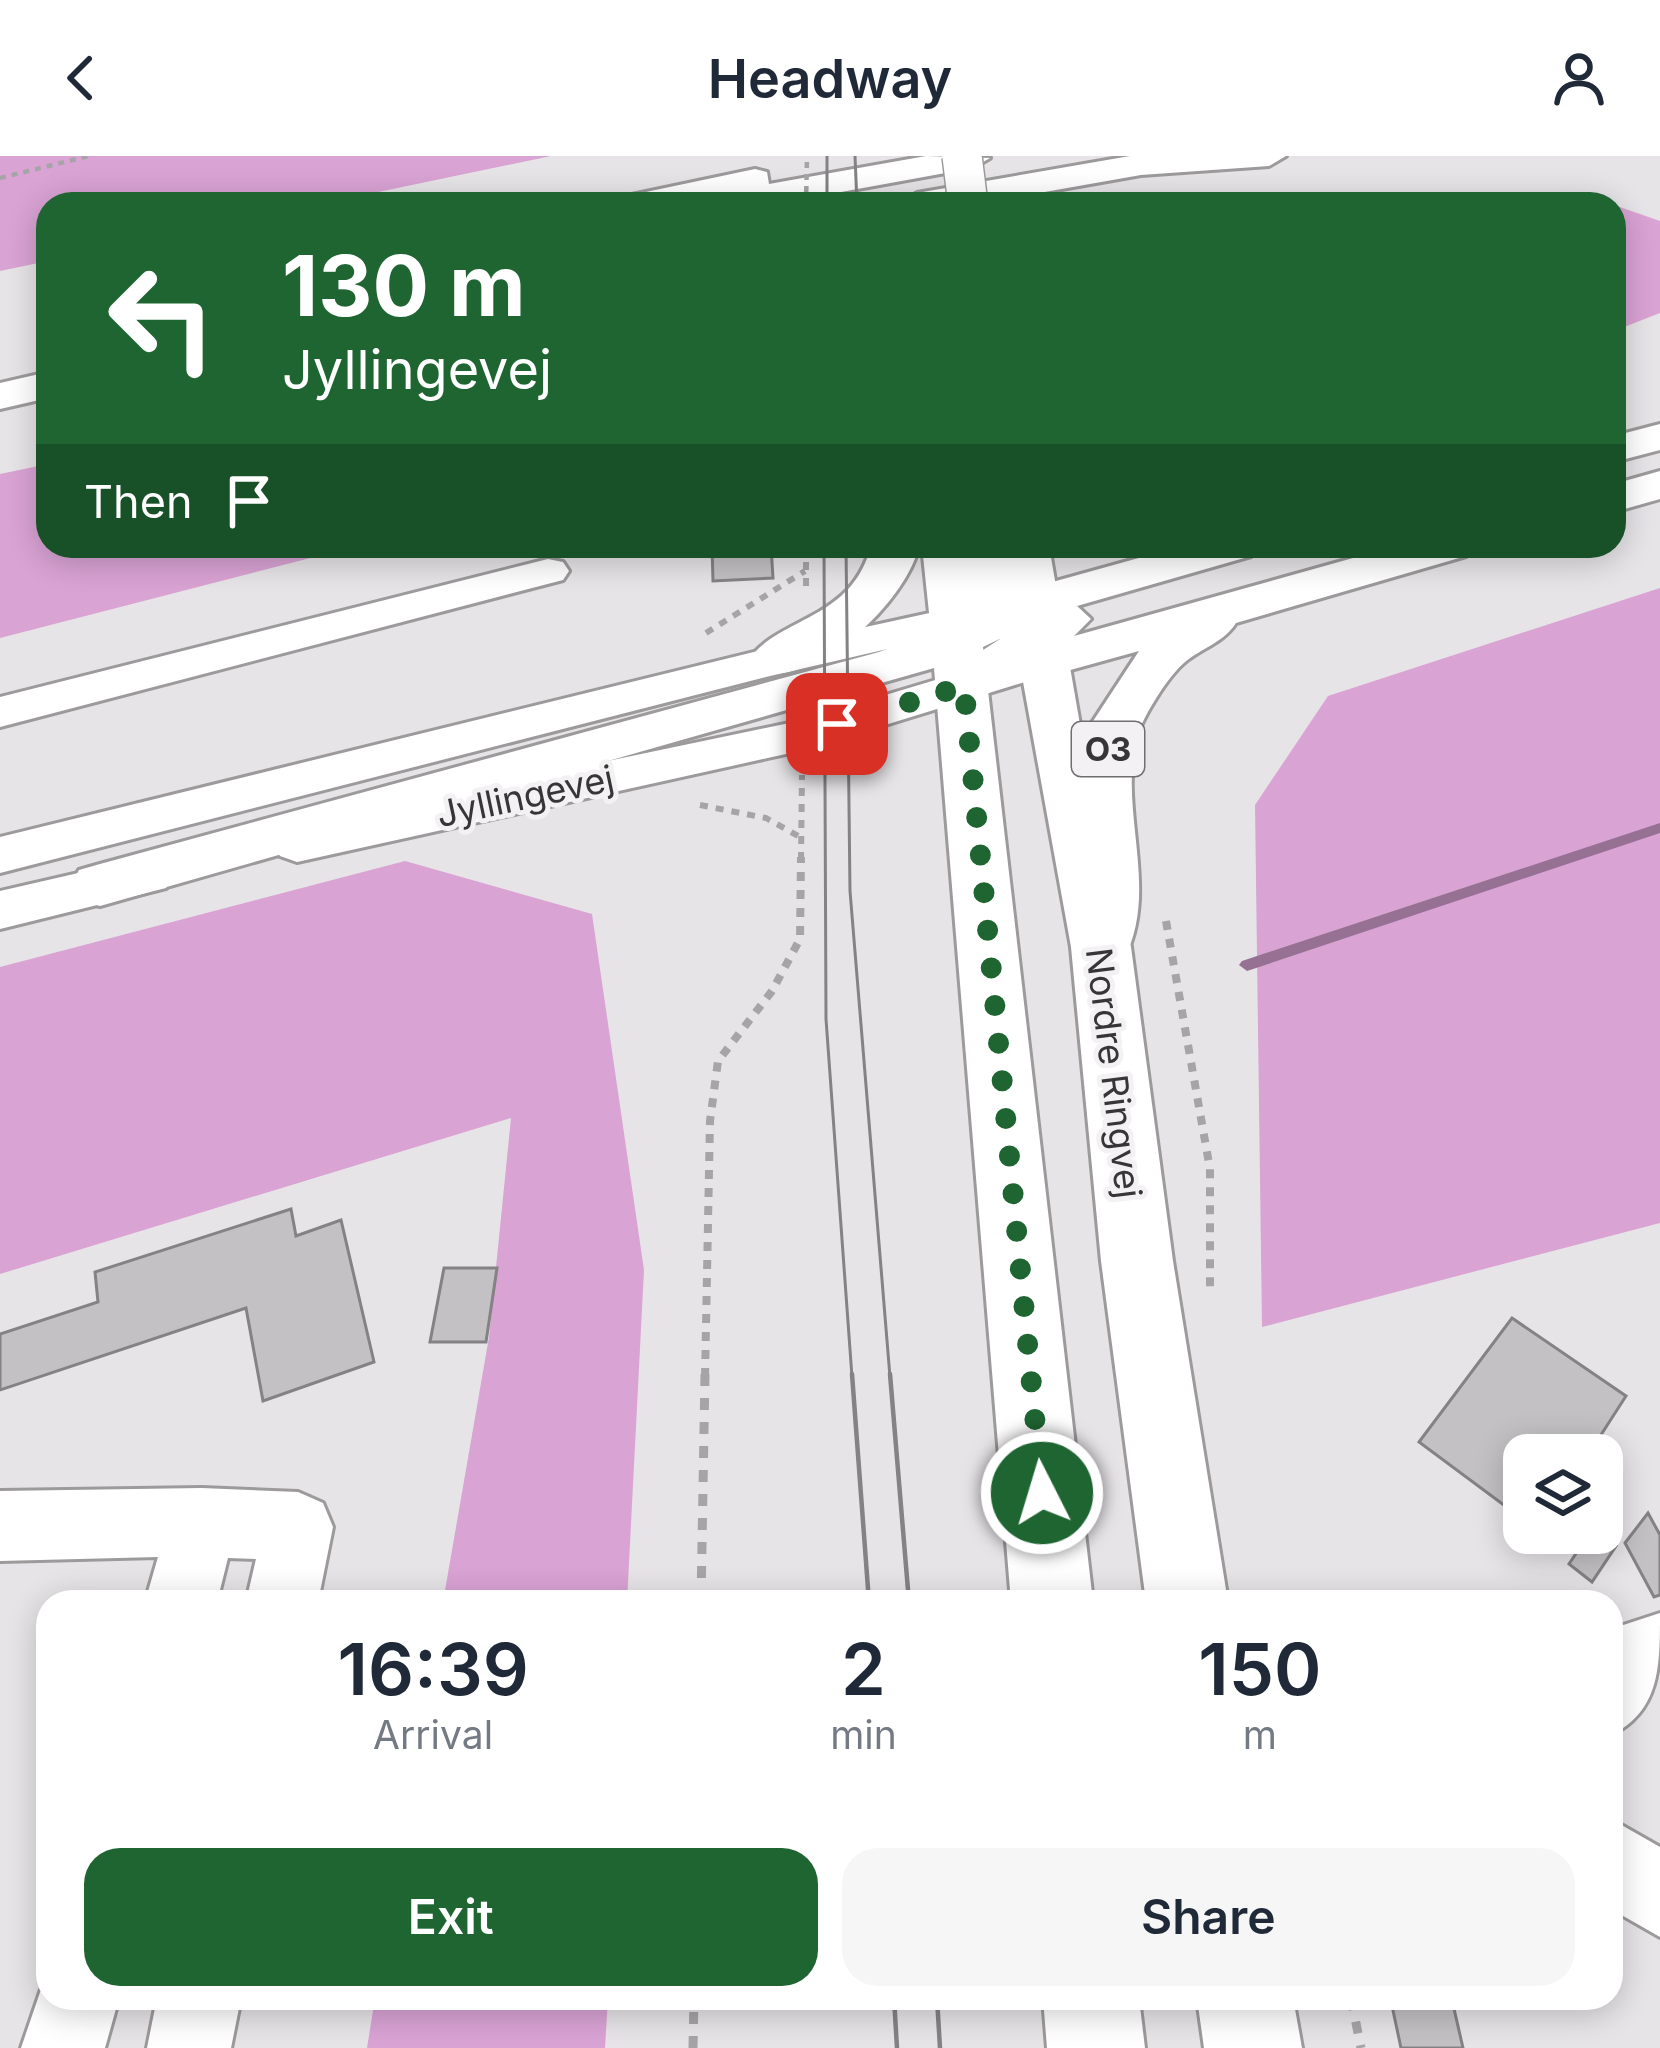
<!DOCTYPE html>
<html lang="en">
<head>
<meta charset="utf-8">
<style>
	body { margin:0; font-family:Inter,sans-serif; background:#f6f6f7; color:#1f2937; height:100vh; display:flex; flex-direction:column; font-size:45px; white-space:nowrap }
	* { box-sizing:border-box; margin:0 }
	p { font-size:39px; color:#747a83 }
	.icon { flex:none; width:66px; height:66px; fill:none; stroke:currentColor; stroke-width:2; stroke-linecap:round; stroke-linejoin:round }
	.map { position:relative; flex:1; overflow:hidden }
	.panel { position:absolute; left:36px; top:1434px; width:1587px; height:420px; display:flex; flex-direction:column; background:#fff; border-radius:36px; box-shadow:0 6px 30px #0003 }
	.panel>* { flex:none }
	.guide { position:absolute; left:36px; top:36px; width:1590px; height:366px; border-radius:36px; box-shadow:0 6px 30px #0003; background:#1e6532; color:#fff; overflow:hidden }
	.tools { position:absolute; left:1503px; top:1278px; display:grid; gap:24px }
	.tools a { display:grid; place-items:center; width:120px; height:120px; border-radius:24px; background:#fff; box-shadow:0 6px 30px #0003; font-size:60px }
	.pin { position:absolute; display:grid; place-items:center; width:102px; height:102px; color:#fff; margin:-51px; border-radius:24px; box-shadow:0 6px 18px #0006 }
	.me { position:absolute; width:132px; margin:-66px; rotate:355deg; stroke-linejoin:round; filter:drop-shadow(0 0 9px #0008) }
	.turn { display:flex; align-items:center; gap:42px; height:252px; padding:0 48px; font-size:54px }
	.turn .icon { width:156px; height:156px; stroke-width:2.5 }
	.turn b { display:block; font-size:84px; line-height:102px }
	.then { display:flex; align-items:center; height:114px; padding:0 48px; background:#0003; gap:24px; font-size:45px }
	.eta { display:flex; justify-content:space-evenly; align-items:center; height:204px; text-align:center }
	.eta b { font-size:72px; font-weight:600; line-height:84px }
	.button { display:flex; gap:24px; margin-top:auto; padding:24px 48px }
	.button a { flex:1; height:138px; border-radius:36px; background:#1e6532; color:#fff; font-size:48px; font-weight:600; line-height:138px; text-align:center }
	.button a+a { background:#f6f6f7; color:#1f2937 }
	header { display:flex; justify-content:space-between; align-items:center; height:156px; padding:0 48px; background:#fff; font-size:54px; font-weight:600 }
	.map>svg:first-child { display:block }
	.forest { fill:#d9a3d4 }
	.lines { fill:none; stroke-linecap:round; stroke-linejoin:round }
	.stream { fill:#967193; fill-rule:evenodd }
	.building { fill:#c4c1c4; stroke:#848284; stroke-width:3 }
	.minor-casing { stroke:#9d9a9c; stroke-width:6 }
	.major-casing { stroke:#9d9a9c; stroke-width:6 }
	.highway-casing { stroke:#9d9a9c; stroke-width:6 }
	.path-far3 { stroke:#a6a4a6; stroke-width:4.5; stroke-dasharray:6 6; stroke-linecap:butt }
	.path-far2 { stroke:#a6a4a6; stroke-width:6; stroke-dasharray:8 8; stroke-linecap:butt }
	.path-far1 { stroke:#a6a4a6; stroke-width:8; stroke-dasharray:9 9; stroke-linecap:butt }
	.path { stroke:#a6a4a6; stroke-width:9; stroke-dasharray:12 12; stroke-linecap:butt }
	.minor { fill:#fff; fill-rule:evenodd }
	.major { fill:#fff; fill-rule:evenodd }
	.highway { fill:#fff; fill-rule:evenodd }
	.tram-far1 { stroke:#848284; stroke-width:3 }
	.tram { stroke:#848284; stroke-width:4.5 }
	.major-bridge-casing { stroke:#9d9a9c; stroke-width:42; stroke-linecap:butt }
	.path-bridge { stroke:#a6a4a6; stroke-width:4.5; stroke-dasharray:6 6; stroke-linecap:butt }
	.major-bridge { stroke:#fff; stroke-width:39 }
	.route { stroke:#1e6532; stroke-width:21; stroke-dasharray:0 37.8 }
	.labels { text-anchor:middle; stroke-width:10; stroke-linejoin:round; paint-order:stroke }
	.shield { fill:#f4f1f4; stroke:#706e70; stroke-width:3 }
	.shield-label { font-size:33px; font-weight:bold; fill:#373637 }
	.street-label { font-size:36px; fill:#373637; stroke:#f4f1f4 }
</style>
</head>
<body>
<header><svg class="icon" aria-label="back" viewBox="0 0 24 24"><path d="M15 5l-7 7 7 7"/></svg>Headway<svg class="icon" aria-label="person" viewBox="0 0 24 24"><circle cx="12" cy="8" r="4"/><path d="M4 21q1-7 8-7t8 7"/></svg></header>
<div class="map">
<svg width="1660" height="1892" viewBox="0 0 1660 1892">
	<rect width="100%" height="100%" fill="#e7e4e7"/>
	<g class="forest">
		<path d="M0,0H551L321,48H48V105L0,115Z"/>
		<path d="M1549,36L1607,48H1366L1433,37Z"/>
		<path d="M1614,49L1660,65V157L1614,175Z"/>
		<path d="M48,308V390H357L0,482V318Z"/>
		<path d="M1660,432V1067L1262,1171L1255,649L1328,540Z"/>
		<path d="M405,705L592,758L644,1114L627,1446H443L489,1181L511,962L0,1118V811Z"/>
		<path d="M375,1842H608L605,1892H367Z"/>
	</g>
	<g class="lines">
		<path class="stream" d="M1660,667V677L1247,815L1239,809L1242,805Z"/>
	</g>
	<g class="building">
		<path d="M712,390H771L773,422L713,425Z"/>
		<path d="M291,1053L296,1080L341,1064L374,1206L263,1245L246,1152L0,1234V1178L98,1146L95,1116Z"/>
		<path d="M444,1112H497L486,1186H430Z"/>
		<path d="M1512,1162L1626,1240L1588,1299H1524V1364L1419,1286Z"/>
		<path d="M1648,1357L1660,1379V1439L1654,1441L1625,1387Z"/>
		<path d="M1590,1377L1616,1390L1592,1426L1569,1408Z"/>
		<path d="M1452,1844L1463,1892H1401L1391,1845Z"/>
	</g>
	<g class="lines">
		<defs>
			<g id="minor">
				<path d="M548,403L563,406L569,415L563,424L0,571V541Z"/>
				<path d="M1007,440L1022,444L1028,453L1022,462L770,520L0,717V681L770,492Z"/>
				<path d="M1012,501L1028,505L1034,515L1028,525L804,594L297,706L280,700L272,688L280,676L297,670L799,565Z"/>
				<path d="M148,701L166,706L173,719L166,732L0,773V735Z"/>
				<path d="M202,1332L298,1336L323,1347L333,1371L318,1446H246L256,1403L228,1402L217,1446H145L158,1401L0,1405V1335Z"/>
				<path d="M1660,1457C1660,1510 1660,1555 1611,1579V1473Z"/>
				<path d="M1611,1663L1660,1691V1781L1611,1753Z"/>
				<path d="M48,1813V1842H119L105,1892H21Z"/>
				<path d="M157,1842H241L231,1892H147Z"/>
			</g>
			<g id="major">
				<path d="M871,390H919C906,446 816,532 756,516L748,505C778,460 851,466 871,390Z"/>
				<path d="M922,390H970L978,457H1011L1001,390H1049L1082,580L1131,791L1173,1105L1228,1446H1146L1101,1105L1071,791L1014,476L983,491L1093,1446H1011L934,512L100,750L79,744L71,729L79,714L100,708L879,496L931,476Z"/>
				<path d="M1043,1842H1139L1145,1892H1047Z"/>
				<path d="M1197,1842H1293L1302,1892H1204Z"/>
			</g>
			<g id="highway">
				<path d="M926,0L990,2L973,12L775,48H622L627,40L755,13L767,16L769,28Z"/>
				<path d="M1130,0H1286L1269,10L1141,19L977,48H899L917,37Z"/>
				<path d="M48,216V242L0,253V227Z"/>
				<path d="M1660,268V294L1614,306V280Z"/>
				<path d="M1660,315V343L1614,356V328Z"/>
				<path d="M957,390H1005L1020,435L1182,390H1258L1251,400L1077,450L1091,463L1074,480L1396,390H1473L1466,400L1236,467C1224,486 1202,492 1185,506C1168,520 1140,564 1136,585C1119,660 1161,736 1122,807L1101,814L1080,807L1071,791L1084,724L1076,637L1082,582L1139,495L1045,521L1025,514C998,531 978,551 946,542L938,530L946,518L1000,483L977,454Z"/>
			</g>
		</defs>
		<use href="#minor" class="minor-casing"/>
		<use href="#major" class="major-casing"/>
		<use href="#highway" class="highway-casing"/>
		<path class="path-far3" d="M0,22L89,0"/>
		<g class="path-far2">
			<path d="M806,390V430"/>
			<path d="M706,477L805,415"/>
			<path d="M700,649L766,662L800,681"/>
			<path d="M801,704L802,619"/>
		</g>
		<g class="path-far1">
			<path d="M1166,765L1210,1013V1136"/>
			<path d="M705,1221L710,965L718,905L772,835L800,783L801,701"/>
		</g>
		<g class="path">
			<path d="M701,1446L705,1218"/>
			<path d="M1351,1842L1361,1892"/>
			<path d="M693,1892L694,1842"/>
		</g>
		<use href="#minor" class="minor"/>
		<use href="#major" class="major"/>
		<use href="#highway" class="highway"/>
		<g class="tram-far1">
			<path d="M827,0V48"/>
			<path d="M855,0L857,48"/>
			<path d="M824,390L826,863L852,1221"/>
			<path d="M846,390L850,735L890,1221"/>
		</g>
		<g class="tram">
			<path d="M852,1218L869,1446"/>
			<path d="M890,1218L909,1446"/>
			<path d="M894,1842L897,1892"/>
			<path d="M937,1842L940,1892"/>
		</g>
		<defs>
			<path id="major-bridge" d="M962,0L968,48"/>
		</defs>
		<use href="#major-bridge" class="major-bridge-casing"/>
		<path class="path-bridge" d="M806,48L807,0"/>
		<use href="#major-bridge" class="major-bridge"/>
	</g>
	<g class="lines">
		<path class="route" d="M837,568L964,530L1042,1337"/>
	</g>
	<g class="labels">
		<rect class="shield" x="1072" y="566" width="72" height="54" rx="9"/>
		<g class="shield-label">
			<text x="1108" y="605">O3</text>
		</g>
		<g class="street-label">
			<text transform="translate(525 640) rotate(-12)" y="13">Jyllingevej</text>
			<text transform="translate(1114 917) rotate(83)" y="13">Nordre Ringvej</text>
		</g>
	</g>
</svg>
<div class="tools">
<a><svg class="icon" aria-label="layers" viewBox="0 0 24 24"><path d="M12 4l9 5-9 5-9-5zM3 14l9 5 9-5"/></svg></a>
</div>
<div class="pin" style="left:837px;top:568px;background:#d93025"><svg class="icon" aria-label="arrive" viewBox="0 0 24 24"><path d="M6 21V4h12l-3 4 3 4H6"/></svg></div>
<svg class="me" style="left:1042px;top:1337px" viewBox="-20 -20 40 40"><circle r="17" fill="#1e6532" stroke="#fff" stroke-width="3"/><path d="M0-11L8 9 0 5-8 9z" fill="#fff"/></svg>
<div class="guide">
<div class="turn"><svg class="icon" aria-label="left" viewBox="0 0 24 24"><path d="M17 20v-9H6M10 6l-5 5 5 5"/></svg><div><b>130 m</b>Jyllingevej</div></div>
<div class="then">Then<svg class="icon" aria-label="arrive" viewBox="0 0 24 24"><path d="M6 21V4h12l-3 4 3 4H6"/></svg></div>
</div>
<section class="panel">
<div class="eta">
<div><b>16:39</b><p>Arrival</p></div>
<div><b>2</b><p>min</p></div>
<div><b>150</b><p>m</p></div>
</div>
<div class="button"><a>Exit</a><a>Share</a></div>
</section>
</div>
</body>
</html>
